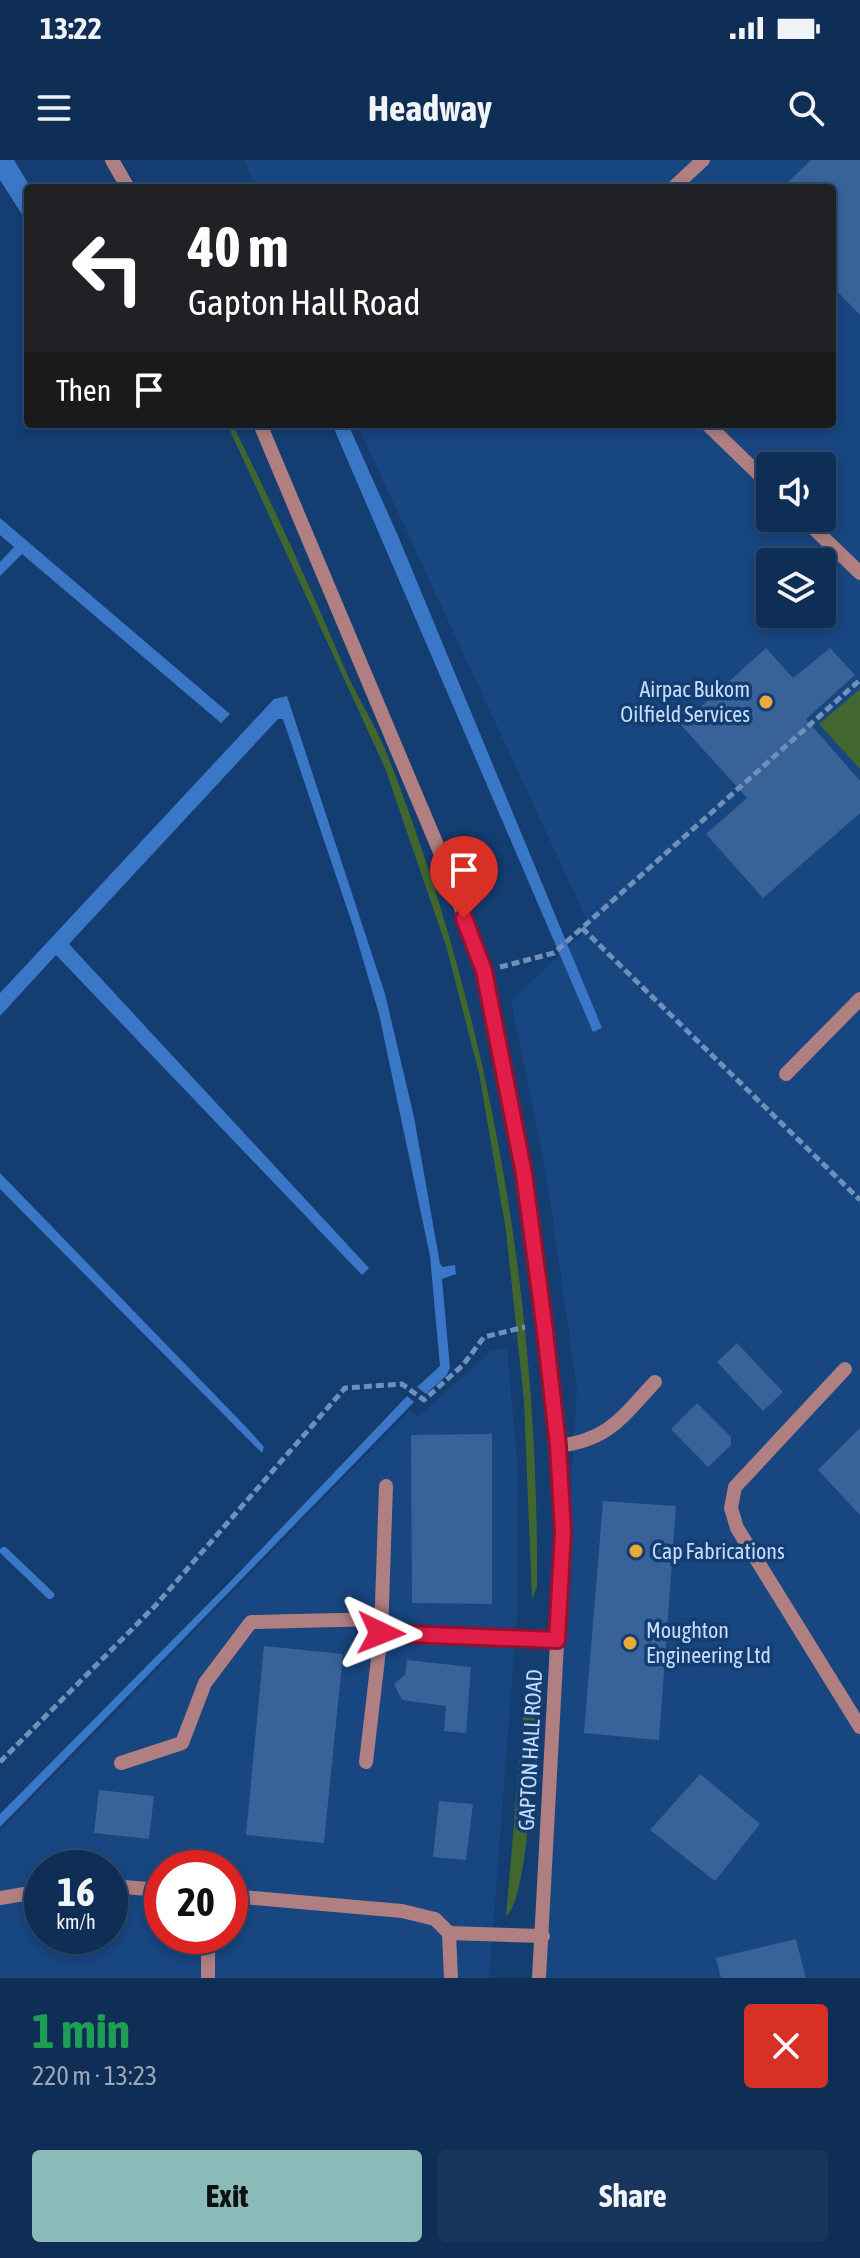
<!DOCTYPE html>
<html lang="en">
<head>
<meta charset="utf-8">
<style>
	body { margin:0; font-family:"Asap Condensed",sans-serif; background:#18365b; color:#f1f3f6; height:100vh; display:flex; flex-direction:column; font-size:30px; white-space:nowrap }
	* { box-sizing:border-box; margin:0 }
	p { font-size:26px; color:#9ba8b9 }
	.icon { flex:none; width:44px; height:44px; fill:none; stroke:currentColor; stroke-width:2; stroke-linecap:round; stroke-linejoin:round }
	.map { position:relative; height:1818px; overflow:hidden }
	.side { display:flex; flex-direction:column; background:#0f2e55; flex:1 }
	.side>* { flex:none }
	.hud { position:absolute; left:24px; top:24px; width:812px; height:244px; border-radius:8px; box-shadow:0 4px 12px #0003,0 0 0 2px #2f4a6c; background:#202124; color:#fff; overflow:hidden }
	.tools { position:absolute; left:756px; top:292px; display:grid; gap:16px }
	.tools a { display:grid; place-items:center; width:80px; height:80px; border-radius:8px; background:#0f2e55; box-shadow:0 4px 12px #0003,0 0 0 2px #2f4a6c; font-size:40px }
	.speed { position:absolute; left:24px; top:1690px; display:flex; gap:16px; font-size:40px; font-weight:700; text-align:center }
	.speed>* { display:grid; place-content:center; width:104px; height:104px; border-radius:50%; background:#0f2e55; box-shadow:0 4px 12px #0003,0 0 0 2px #2f4a6c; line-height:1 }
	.speed small { font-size:20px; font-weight:400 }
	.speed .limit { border:12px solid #d22; background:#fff; color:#111 }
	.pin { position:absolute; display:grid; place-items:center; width:68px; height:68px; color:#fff; margin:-82px -34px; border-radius:50% 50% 50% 0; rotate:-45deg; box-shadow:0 0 8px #0007 }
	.pin .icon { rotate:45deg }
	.me { position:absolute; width:88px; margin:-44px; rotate:92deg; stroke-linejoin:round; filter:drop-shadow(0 0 6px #0008) }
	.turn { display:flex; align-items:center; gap:28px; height:168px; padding:0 32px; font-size:36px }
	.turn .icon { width:104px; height:104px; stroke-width:2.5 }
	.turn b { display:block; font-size:56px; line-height:68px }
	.then { display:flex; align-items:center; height:76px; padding:0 32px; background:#0003; gap:16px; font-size:30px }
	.round { display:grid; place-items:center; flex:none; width:84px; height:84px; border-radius:8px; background:#18365b }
	.summary { display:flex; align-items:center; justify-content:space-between; height:136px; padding:0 32px }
	h1 { font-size:48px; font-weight:700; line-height:60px; color:#1e9e55 }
	.cta { display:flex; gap:16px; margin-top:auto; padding:16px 32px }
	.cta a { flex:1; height:92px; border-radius:8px; background:#8bbbb9; color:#111; font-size:32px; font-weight:700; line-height:92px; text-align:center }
	.cta a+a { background:#18365b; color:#f1f3f6 }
	.status { display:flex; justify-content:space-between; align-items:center; height:56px; padding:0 40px; background:#0f2e55; direction:ltr }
	.status svg { height:22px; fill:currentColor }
	header { display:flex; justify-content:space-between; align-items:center; height:104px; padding:0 32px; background:#0f2e55; font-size:36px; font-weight:700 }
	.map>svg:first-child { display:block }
	.built { fill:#184680; fill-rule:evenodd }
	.green { fill:#41662e }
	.water { fill:#3b77c7 }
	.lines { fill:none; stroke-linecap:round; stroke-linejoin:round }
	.stream { stroke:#3b77c7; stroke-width:8 }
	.building { fill:#396299 }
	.path { stroke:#7190b9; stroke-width:5; stroke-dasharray:8 4; stroke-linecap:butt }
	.minor { stroke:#b07f81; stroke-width:14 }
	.route-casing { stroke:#92132f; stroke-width:20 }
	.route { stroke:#e11d48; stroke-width:14 }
	.poi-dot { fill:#eba93a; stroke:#143d71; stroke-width:3 }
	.labels { text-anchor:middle; stroke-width:7; stroke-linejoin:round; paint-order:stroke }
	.poi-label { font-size:22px; fill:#c5dcfb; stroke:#143d71; text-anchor:start }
	.street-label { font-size:22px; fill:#c5dcfb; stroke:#143d71 }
</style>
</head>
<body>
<div class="status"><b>13:22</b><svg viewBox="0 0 49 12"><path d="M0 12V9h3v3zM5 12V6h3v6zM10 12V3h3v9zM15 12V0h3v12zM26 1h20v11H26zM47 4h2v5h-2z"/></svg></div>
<header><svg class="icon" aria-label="menu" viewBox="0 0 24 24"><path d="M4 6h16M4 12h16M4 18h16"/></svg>Headway<svg class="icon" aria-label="search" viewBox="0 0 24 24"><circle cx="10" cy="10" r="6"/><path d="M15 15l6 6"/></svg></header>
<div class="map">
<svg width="860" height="1818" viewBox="0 0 860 1818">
	<rect width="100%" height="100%" fill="#143d71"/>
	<g class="built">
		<path d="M244,0H860V1818H539L577,1229L547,1019L511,840L590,767L357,264H832V28H256ZM770,306H822V358H770ZM770,402H822V454H770Z"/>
		<path d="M507,1188L517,1301V1455L489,1818H0V1671L410,1250L418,1257L491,1191ZM42,1708H110V1776H42ZM162,1708H230V1776H162Z"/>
	</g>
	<g class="green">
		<path d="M227,264H232C274,346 311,429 347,514C356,534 368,553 378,574C389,597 398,622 407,647C497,896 539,1162 537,1427L532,1439L524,1241L506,1071L479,913L446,786L385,608Z"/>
		<path d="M860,529V609L819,564Z"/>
		<path d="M527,1509L534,1521L537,1533C533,1574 531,1734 506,1757Z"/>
	</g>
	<g class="water">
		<path d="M0,0H14L31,28H28V64L0,20Z"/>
		<path d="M332,264H348L398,376L602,868L593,872Z"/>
		<path d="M0,358L230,554L221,563L22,394L0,416V402L14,387L0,375Z"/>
		<path d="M287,536L385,834L414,957L440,1104L443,1107L455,1105L456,1114L442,1119L450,1208L446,1216L426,1234L417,1227L440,1206L430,1096L379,854L354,769L283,559H278L69,784L369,1108L362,1115L56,795L0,856V833L274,539Z"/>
		<path d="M0,1013L247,1268L264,1287L262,1293L0,1029Z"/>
		<path d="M407,1236L414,1242L0,1667V1654L229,1423Z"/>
	</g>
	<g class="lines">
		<path class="stream" d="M4,1391L50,1435"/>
	</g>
	<g class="building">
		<path d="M811,0H860V155L832,126V28H782Z"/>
		<path d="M766,488L793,518L830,488L855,515L806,559L860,621V653L763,738L706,674L747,638L681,565Z"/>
		<path d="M737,1183L783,1232L763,1251L717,1202Z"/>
		<path d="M697,1243L731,1277V1285L708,1307L671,1269Z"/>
		<path d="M860,1268V1355L818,1310Z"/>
		<path d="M492,1274V1444L412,1443L411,1275Z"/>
		<path d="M603,1341L676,1346L659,1580L584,1573Z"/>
		<path d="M264,1486L343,1494L324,1683L246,1675Z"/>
		<path d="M407,1500L471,1507L466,1573L444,1571L446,1546L402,1540L394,1524L405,1515Z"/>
		<path d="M700,1614L760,1664L715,1721L650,1670Z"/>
		<path d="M99,1630L154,1636L149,1679L94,1673Z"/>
		<path d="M439,1641L473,1644L466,1700L433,1697Z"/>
		<path d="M796,1779L806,1818H721L716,1798Z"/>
	</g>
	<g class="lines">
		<g class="path">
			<path d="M582,768L860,1040"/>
			<path d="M500,807L554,793L860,520"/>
			<path d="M0,1602L155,1446L345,1228L402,1224L424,1240L463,1205L484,1177L525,1167"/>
		</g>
		<g class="minor">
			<path d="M112,0L128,28"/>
			<path d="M673,28L703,0"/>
			<path d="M260,264L445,704L484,811L524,1014L558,1286L563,1372L539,1818"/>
			<path d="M707,264L770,325"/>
			<path d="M803,358L860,413"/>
			<path d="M786,914L860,839"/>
			<path d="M845,1209L735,1327L731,1348L737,1368L860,1567"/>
			<path d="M558,1286C609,1280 621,1258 655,1222"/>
			<path d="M386,1326L381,1473L557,1480"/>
			<path d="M366,1602L381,1473"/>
			<path d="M121,1603L182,1583L205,1523L251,1462L382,1459"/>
			<path d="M110,1726L162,1730"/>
			<path d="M230,1736L402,1751L435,1759L449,1773L451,1818"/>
			<path d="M0,1738L42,1731"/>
			<path d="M449,1773L543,1776"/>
			<path d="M208,1776V1818"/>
		</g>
	</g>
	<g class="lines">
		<defs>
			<path id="route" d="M381,1473L557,1480L563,1372L558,1286L544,1163L524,1014L484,811L464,758"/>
		</defs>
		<use href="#route" class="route-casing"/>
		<use href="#route" class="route"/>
	</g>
	<g class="poi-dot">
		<circle cx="766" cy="542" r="8"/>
		<circle cx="636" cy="1391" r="8"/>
		<circle cx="630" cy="1483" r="8"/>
	</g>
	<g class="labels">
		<g class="poi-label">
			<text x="750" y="537" text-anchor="end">Airpac Bukom<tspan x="750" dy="25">Oilfield Services</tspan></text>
			<text x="652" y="1399">Cap Fabrications</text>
			<text x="646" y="1478">Moughton<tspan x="646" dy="25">Engineering Ltd</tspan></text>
		</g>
		<g class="street-label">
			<text transform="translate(530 1590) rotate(-87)" y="8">GAPTON HALL ROAD</text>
		</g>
	</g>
</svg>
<div class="tools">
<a><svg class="icon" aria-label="sound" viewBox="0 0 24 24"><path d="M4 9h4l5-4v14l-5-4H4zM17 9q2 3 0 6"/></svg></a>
<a><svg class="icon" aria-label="layers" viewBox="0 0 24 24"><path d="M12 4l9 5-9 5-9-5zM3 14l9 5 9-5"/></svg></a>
</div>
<div class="speed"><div>16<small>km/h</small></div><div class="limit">20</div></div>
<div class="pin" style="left:464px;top:758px;background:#d93025"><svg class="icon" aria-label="arrive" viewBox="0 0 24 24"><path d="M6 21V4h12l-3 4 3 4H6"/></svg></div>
<svg class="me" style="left:381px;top:1473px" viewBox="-20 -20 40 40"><path d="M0-17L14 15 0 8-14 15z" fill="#e11d48" stroke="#fff" stroke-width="4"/></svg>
<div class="hud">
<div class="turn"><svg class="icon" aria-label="left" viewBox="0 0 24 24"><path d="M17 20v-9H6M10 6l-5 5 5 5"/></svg><div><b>40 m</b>Gapton Hall Road</div></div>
<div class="then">Then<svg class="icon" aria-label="arrive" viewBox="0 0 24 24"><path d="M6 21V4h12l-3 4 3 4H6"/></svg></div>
</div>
</div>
<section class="side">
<div class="summary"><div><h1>1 min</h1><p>220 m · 13:23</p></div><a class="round" style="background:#d93025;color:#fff"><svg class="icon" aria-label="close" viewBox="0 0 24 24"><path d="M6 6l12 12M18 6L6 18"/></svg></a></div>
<div class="cta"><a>Exit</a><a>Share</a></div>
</section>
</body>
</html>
